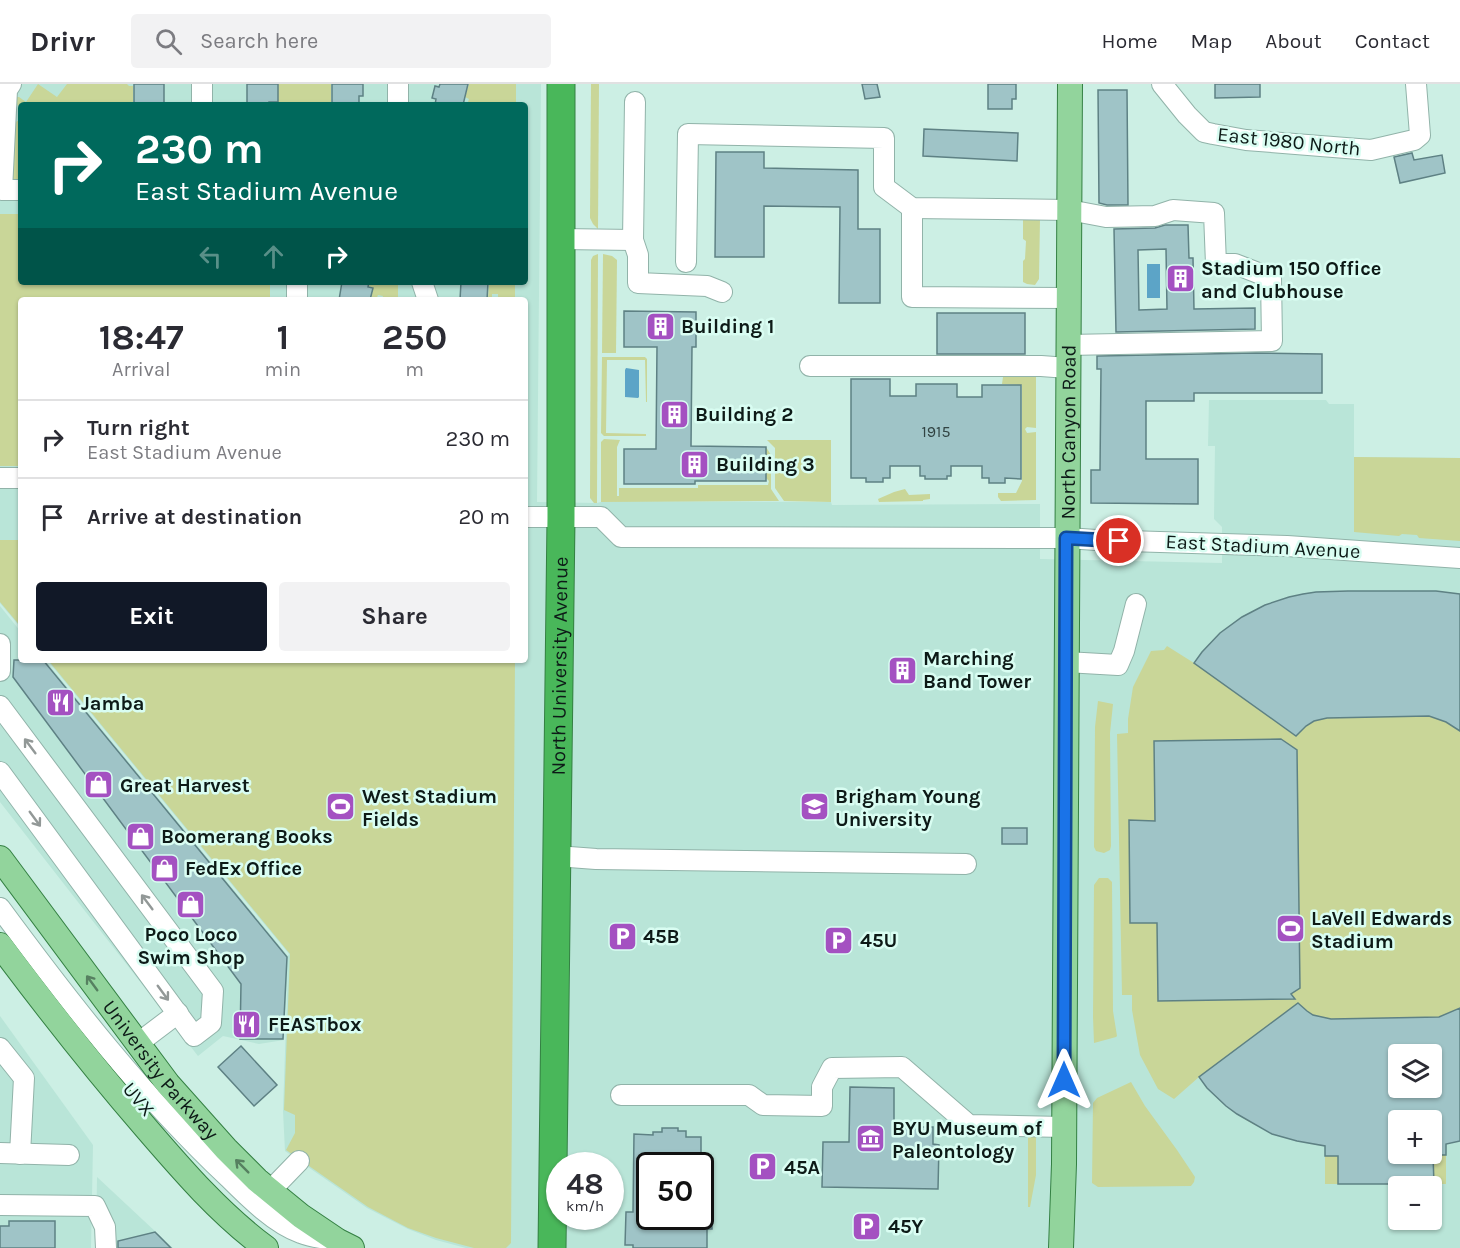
<!DOCTYPE html>
<html lang="en">
<head>
<meta charset="utf-8">
<style>
	body { margin:0; font-family:Karla,sans-serif; background:#f2f2f3; color:#2b2b33; height:100vh; display:flex; flex-direction:column; font-size:22px; white-space:nowrap }
	* { box-sizing:border-box; margin:0 }
	p { font-size:20px; color:#7c7c81 }
	.icon { flex:none; width:33px; height:33px; fill:none; stroke:currentColor; stroke-width:2; stroke-linecap:round; stroke-linejoin:round }
	.map { position:relative; flex:1; overflow:hidden }
	.panel { position:absolute; left:18px; top:213px; width:510px; height:366px; display:flex; flex-direction:column; background:#fff; border-radius:6px; box-shadow:0 2px 4px #0004 }
	.panel>* { flex:none }
	.guide { position:absolute; left:18px; top:18px; width:510px; height:183px; border-radius:6px; box-shadow:0 2px 4px #0004; background:#00695c; color:#fff; overflow:hidden }
	.controls { position:absolute; left:1388px; top:960px; display:grid; gap:12px }
	.controls a { display:grid; place-items:center; width:54px; height:54px; border-radius:6px; background:#fff; box-shadow:0 2px 4px #0004; font-size:30px }
	.speed { position:absolute; left:546px; top:1068px; display:flex; gap:12px; font-size:30px; font-weight:700; text-align:center }
	.speed>* { display:grid; place-content:center; width:78px; height:78px; border-radius:50%; background:#fff; box-shadow:0 2px 4px #0004; line-height:1 }
	.speed small { font-size:15px; font-weight:400 }
	.speed .limit { border:3px solid #111; border-radius:9px; background:#fff; color:#111 }
	.pin { position:absolute; display:grid; place-items:center; width:51px; height:51px; color:#fff; margin:-26px; border:3px solid #fff; border-radius:50%; box-shadow:0 2px 6px #0007 }
	.me { position:absolute; width:66px; margin:-33px; rotate:0deg; stroke-linejoin:round; filter:drop-shadow(0 0 4px #0008) }
	.turn { display:flex; align-items:center; gap:21px; height:126px; padding:0 18px; font-size:27px }
	.turn .icon { width:78px; height:78px; stroke-width:2.5 }
	.turn b { display:block; font-size:42px; line-height:51px }
	.lanes { display:flex; align-items:center; height:57px; padding:0 18px; background:#0003; justify-content:center; gap:30px; direction:ltr }
	.lanes .off { opacity:.35 }
	.eta { display:flex; justify-content:space-evenly; align-items:center; height:102px; text-align:center }
	.eta b { font-size:36px; font-weight:700; line-height:42px }
	.button { display:flex; gap:12px; margin-top:auto; padding:12px 18px }
	.button a { flex:1; height:69px; border-radius:6px; background:#111827; color:#fff; font-size:24px; font-weight:700; line-height:69px; text-align:center }
	.button a+a { background:#f2f2f3; color:#2b2b33 }
	ul { padding:0; list-style:none }
	li { display:flex; align-items:center; gap:18px; height:78px; padding:0 18px; border-top:2px solid #e1e1e2 }
	li div { flex:1 }
	li b { display:block; font-size:22px }
	li em { font-style:normal }
	header { display:flex; align-items:center; gap:36px; box-sizing:border-box; height:84px; padding:0 30px; background:#fff; border-bottom:2px solid #e1e1e2 }
	header strong { font-size:28px }
	nav { display:flex; gap:33px; margin-inline-start:auto; font-size:21px }
	.search { width:420px; height:54px; background:#f2f2f3; display:flex; align-items:center; gap:15px; box-sizing:border-box; padding:0 21px; border-radius:6px; color:#7c7c81; font-size:22px }
	.map>svg:first-child { display:block }
	.built { fill:#b9e5d8; fill-rule:evenodd }
	.green { fill:#c9d698; fill-rule:evenodd }
	.water { fill:#5ca4c7 }
	.building { fill:#9fc4c7; stroke:#5e8184; stroke-width:1.5; fill-rule:evenodd }
	.lines { fill:none; stroke-linecap:round; stroke-linejoin:round }
	.minor-casing { stroke:#91b3a9; stroke-width:22 }
	.major-casing { stroke:#348043; stroke-width:26 }
	.highway-casing { stroke:#348043; stroke-width:29 }
	.minor { stroke:#fff; stroke-width:20 }
	.major { stroke:#92d49c; stroke-width:24 }
	.highway { stroke:#49b75a; stroke-width:27 }
	.oneway { stroke:#929897 }
	.oneway2 { stroke:#568060 }
	.route-casing { stroke:#114b97; stroke-width:15 }
	.route { stroke:#1a73e8; stroke-width:10 }
	.labels { text-anchor:middle; stroke-width:5; stroke-linejoin:round; paint-order:stroke }
	.number-label { font-size:16px; fill:#324443 }
	.street-label { font-size:20px; fill:#0d1a17; stroke:#d9fdf2 }
	.poi-label { font-size:20px; font-weight:bold; fill:#0d1a17; stroke:#d9fdf2; text-anchor:start }
</style>
</head>
<body>
<header>
<strong>Drivr</strong>
<div class="search"><svg class="icon" aria-label="search" viewBox="0 0 24 24"><circle cx="10" cy="10" r="6"/><path d="M15 15l6 6"/></svg>Search here</div>
<nav><a>Home</a><a>Map</a><a>About</a><a>Contact</a></nav>
</header>
<div class="map">
<svg width="1460" height="1164" viewBox="0 0 1460 1164">
	<rect width="100%" height="100%" fill="#ccefe4"/>
	<g class="built">
		<path d="M0,0H541L537,418L597,419L601,418L623,417L831,418L832,421L1040,420V475L1222,479V443L1214,435L1215,362H1208L1209,316H1326L1329,320H1354V373L1460,374V1164H466L436,1156L408,1145L367,1124L285,1067L283,1027L288,881L284,956L259,960L223,952L198,972L0,718V522L21,548V576H45L288,872L289,870L47,576H525V216H21V544L0,519ZM21,21H525V198H21ZM1398,970H1431V1004H1398ZM1398,1036H1431V1070H1398ZM560,1082H610V1132H560ZM650,1082H700V1132H650ZM1398,1102H1431V1136H1398Z"/>
		<path d="M0,932L93,1061L91,1164H0Z"/>
		<path d="M97,1093L173,1164H96Z"/>
	</g>
	<g class="green">
		<path d="M38,0L57,13L67,0H127L129,2H133V21H21V25L15,18L16,13H19L26,18Z"/>
		<path d="M278,0H331V21H265L278,20Z"/>
		<path d="M469,0H516V21H467L469,15L465,13Z"/>
		<path d="M591,0H599L598,145L593,140L590,134Z"/>
		<path d="M21,34V98H15L12,96L15,39Z"/>
		<path d="M0,130H21V198H270V216H21V382H0Z"/>
		<path d="M1023,133L1040,135L1039,195L1035,201L1027,200L1023,198V177L1025,175L1026,157L1023,155Z"/>
		<path d="M598,170L597,419H594L590,414L591,176L593,172Z"/>
		<path d="M603,170L612,172L617,176L616,269H602Z"/>
		<path d="M370,198H398V216H382L383,212L378,211L376,216H371L373,204L369,202Z"/>
		<path d="M489,198H515V216H498V210H492V216H488Z"/>
		<path d="M602,273H645L647,275V318H646L645,276H607L606,349L646,350V352H604L601,349Z"/>
		<path d="M1003,293H1036V344L1027,343L1025,345L1027,349L1036,348V416L1001,417L998,413V409H1016L1022,397V301L1002,300Z"/>
		<path d="M604,355L620,356L617,363V412H619V404H698V401H768L769,397L766,394V363L771,371V405L779,417L601,418V358Z"/>
		<path d="M767,356H831V418L784,417L775,404V364Z"/>
		<path d="M1354,373L1460,374V457L1419,454L1417,451L1402,450L1399,452L1354,448Z"/>
		<path d="M905,405L909,411L930,410V415L923,416V417L879,418L878,415L894,408Z"/>
		<path d="M0,456H21V543L0,518Z"/>
		<path d="M1348,507H1436L1460,510V1057L1446,1060V1100H1325V1062C1273,1053 1232,1037 1199,993L1174,1015L1158,1005L1140,971L1132,926V911H1122L1117,650L1128,649V635L1133,603L1151,567L1164,566L1167,562L1194,579C1216,548 1250,523 1287,514C1306,509 1328,509 1348,507ZM1398,970H1431V1004H1398ZM1398,1036H1431V1070H1398Z"/>
		<path d="M48,576H515L511,1159L506,1164H474L436,1154L408,1144L368,1123L286,1066L295,1049V1031L284,1026L290,870Z"/>
		<path d="M1098,617L1113,620L1110,649L1111,762L1110,766L1104,769L1096,767L1094,763L1095,643Z"/>
		<path d="M1099,794H1108L1112,798L1113,927L1117,952L1116,953L1094,959L1093,933L1094,801Z"/>
		<path d="M1131,998L1145,1022L1177,1066L1195,1093L1194,1098L1191,1102L1098,1103L1092,1099L1093,1019L1097,1014Z"/>
		<path d="M1028,1049L1036,1053V1091L1030,1123H1028Z"/>
	</g>
	<g class="water">
		<rect x="1147" y="180" width="13" height="34"/>
		<path d="M626,284L639,286V313L638,314L625,313V286Z"/>
	</g>
	<g class="building">
		<rect x="134" y="0" width="30" height="21"/>
		<path d="M247,0H278V18H269V20H247Z"/>
		<path d="M332,0H363V12H359V21H332Z"/>
		<path d="M440,0H468L463,21H435L436,15L432,14L435,2L439,3Z"/>
		<path d="M862,0H877L880,13L865,15Z"/>
		<path d="M988,0H1016V15H1012V25H988Z"/>
		<path d="M1215,0H1260V13L1215,14Z"/>
		<path d="M1098,6H1127L1128,121H1107L1099,119Z"/>
		<path d="M924,45L1018,49L1017,77L923,72Z"/>
		<path d="M716,68H764V84L858,86V145H880V219H839L840,123L764,122V173H715Z"/>
		<path d="M1412,69L1414,76L1442,71L1445,89L1400,99L1394,73Z"/>
		<path d="M1165,141H1188L1189,174H1193L1194,225L1255,224V245L1116,248L1114,145L1155,144ZM1166,165L1167,225L1139,226L1138,166Z"/>
		<path d="M342,198H369L368,203L373,204L370,216H339Z"/>
		<path d="M461,198H488L487,216H460Z"/>
		<path d="M624,227L696,228V263H692L691,362L766,363V397H695V400H624V365H656L657,263H624Z"/>
		<rect x="937" y="229" width="88" height="41"/>
		<path d="M1256,269L1322,270V309H1194V317H1146V375H1198V420L1091,419V386H1100L1101,285H1097V272Z"/>
		<path d="M851,295H890V312H916V300H957V313H982V301H1021V395L1005,394V399H989V394H982V382H951V392H947V395H925V392H920V382H890V394H883V398H866V394H851Z"/>
		<path d="M1348,507H1436L1460,510V647L1446,638L1429,632L1327,634L1314,637L1306,642L1296,652L1194,579L1202,568L1220,549L1242,533L1265,521L1289,513L1303,510L1316,508Z"/>
		<path d="M14,576H43L287,873L283,955H240L241,900L13,593Z"/>
		<path d="M1281,655L1297,666L1300,904L1291,910L1295,915L1158,917L1157,839H1130L1129,736L1155,737L1154,657Z"/>
		<rect x="1002" y="744" width="25" height="16"/>
		<path d="M1298,919L1307,927L1313,931L1331,935L1439,933L1460,924V1057L1446,1060V1071H1433L1434,1100H1338V1072H1325V1062L1297,1057L1272,1050L1237,1030L1226,1022L1207,1004L1199,993ZM1398,970H1431V1004H1398ZM1398,1036H1431V1070H1398Z"/>
		<path d="M241,962L277,1001L254,1022L218,983Z"/>
		<path d="M850,1003L894,1004V1043H933V1060L939,1061L938,1105L822,1103L823,1058H849Z"/>
		<path d="M662,1044H678V1047H686V1053H701V1082H650V1132H712V1145H707V1164H633V1161H625L626,1128H633L634,1050L653,1051V1048H662Z"/>
		<path d="M9,1137H55V1164H0V1142H9Z"/>
		<path d="M155,1148L171,1164H118V1157Z"/>
	</g>
	<g class="lines">
		<defs>
			<g id="minor">
				<path d="M11,0L7,6L2,106H21"/>
				<path d="M202,0V21"/>
				<path d="M398,0V21"/>
				<path d="M1162,0L1187,31L1204,48L1213,50L1246,56L1371,66L1414,56L1420,51L1416,0"/>
				<path d="M635,18L633,156L638,171V199L707,202L722,208"/>
				<path d="M912,124V213L1068,214"/>
				<path d="M561,155L633,156"/>
				<path d="M686,178L688,50L884,54V103L912,124L1069,126L1106,133L1155,132L1173,126L1214,129L1216,180H1235L1271,194L1272,257L1068,261"/>
				<path d="M422,198L428,216"/>
				<path d="M297,216V198"/>
				<path d="M810,282H1041L1068,284"/>
				<path d="M0,394H21"/>
				<path d="M525,433H601L621,453L1067,454L1096,456L1287,462L1460,474"/>
				<path d="M0,560V587"/>
				<path d="M1066,578L1118,581L1124,567L1136,520"/>
				<path d="M0,622L213,907L211,939L194,952L0,688"/>
				<path d="M556,772L596,775L966,780"/>
				<path d="M0,824C70,919 143,1013 229,1094C248,1113 275,1140 301,1149C311,1153 322,1154 332,1156"/>
				<path d="M137,960L178,929"/>
				<path d="M0,964L24,994L20,1070"/>
				<path d="M621,1011H749L763,1021L822,1022V1003L832,984L902,983L969,1041L1064,1043"/>
				<path d="M0,1069L69,1071"/>
				<path d="M270,1107L299,1077"/>
				<path d="M0,1121L95,1122L105,1143L106,1164"/>
			</g>
			<g id="major">
				<path id="s1" d="M0,774L168,1000L226,1065L257,1096L301,1132L338,1157L352,1164"/>
				<path d="M0,861C47,924 95,985 146,1044C183,1087 220,1130 266,1164"/>
				<path id="s2" d="M1061,1164L1064,1080L1070,0"/>
			</g>
			<g id="highway">
				<path id="s3" d="M552,1164L561,434V0"/>
			</g>
		</defs>
		<use href="#minor" class="minor-casing"/>
		<use href="#major" class="major-casing"/>
		<use href="#highway" class="highway-casing"/>
		<use href="#minor" class="minor"/>
		<use href="#major" class="major"/>
		<use href="#highway" class="highway"/>
	</g>
	<defs><path id="oneway-shaft" d="M-6 0H5M1.5-3L5.5 0L1.5 3" fill="none" stroke-width="1.6" stroke-linecap="round" stroke-linejoin="round" transform="scale(1.5)"/></defs>
	<g class="oneway">
		<use href="#oneway-shaft" transform="translate(30 662) rotate(-127)"/>
		<use href="#oneway-shaft" transform="translate(35 735) rotate(54)"/>
		<use href="#oneway-shaft" transform="translate(147 818) rotate(-127)"/>
		<use href="#oneway-shaft" transform="translate(163 909) rotate(54)"/>
	</g>
	<g class="oneway2">
		<use href="#oneway-shaft" transform="translate(92 899) rotate(-126)"/>
		<use href="#oneway-shaft" transform="translate(242 1082) rotate(-135)"/>
	</g>
	<g class="lines">
		<defs>
			<path id="route" d="M1064,996L1066,454L1119,457"/>
		</defs>
		<use href="#route" class="route-casing"/>
		<use href="#route" class="route"/>
	</g>
	<defs>
		<symbol id="building-square" viewBox="-11 -11 22 22"><rect x="-9" y="-9" width="18" height="18" rx="4" fill="#a451c1" stroke="#d9fdf2"/><path d="M-4-6H4V6H1V3H-1V6H-4ZM-2.5-4.3h1.7v1.8h-1.7ZM.8-4.3h1.7v1.8H.8ZM-2.5-1h1.7V.8h-1.7ZM.8-1h1.7V.8H.8Z" fill="#fff"/></symbol>
		<symbol id="restaurant-square" viewBox="-11 -11 22 22"><rect x="-9" y="-9" width="18" height="18" rx="4" fill="#a451c1" stroke="#d9fdf2"/><path d="M-5-6h1v4h1v-4h1v4h1v-4h1v5L-1.5 .5V6h-2V.5L-5-1ZM5-6V6H3V1.5H1.5Q1.5-4 5-6Z" fill="#fff"/></symbol>
		<symbol id="shop-square" viewBox="-11 -11 22 22"><rect x="-9" y="-9" width="18" height="18" rx="4" fill="#a451c1" stroke="#d9fdf2"/><path d="M-5-2.5h2.3a2.7 3.5 0 0 1 5.4 0H5L5.5 6h-11ZM-1.5-2.5h3a1.5 2.3 0 0 0-3 0Z" fill="#fff"/></symbol>
		<symbol id="stadium-square" viewBox="-11 -11 22 22"><rect x="-9" y="-9" width="18" height="18" rx="4" fill="#a451c1" stroke="#d9fdf2"/><path d="M0-5a6.5 5 0 1 0 0 10a6.5 5 0 1 0 0-10ZM-3.5-1.8h7v3.6h-7Z" fill="#fff"/></symbol>
		<symbol id="university-square" viewBox="-11 -11 22 22"><rect x="-9" y="-9" width="18" height="18" rx="4" fill="#a451c1" stroke="#d9fdf2"/><path d="M0-5L7-2L0 1L-7-2ZM-4 1L0 2.5L4 1V4Q0 6-4 4Z" fill="#fff"/></symbol>
		<symbol id="parking-square" viewBox="-11 -11 22 22"><rect x="-9" y="-9" width="18" height="18" rx="4" fill="#a451c1" stroke="#d9fdf2"/><path d="M-3.5-5.5H1a3.5 3.5 0 0 1 0 7H-1V5.5H-3.5ZM-1-3.4V-.6H.8a1.4 1.4 0 0 0 0-2.8Z" fill="#fff"/></symbol>
		<symbol id="museum-square" viewBox="-11 -11 22 22"><rect x="-9" y="-9" width="18" height="18" rx="4" fill="#a451c1" stroke="#d9fdf2"/><path d="M0-6L6-3V-2H-6V-3ZM-5-1h2V3h-2ZM-1-1h2V3h-2ZM3-1h2V3H3ZM-6 4H6V6H-6Z" fill="#fff"/></symbol>
	</defs>
	<g fill-rule="evenodd">
		<use href="#building-square" x="1164" y="178" width="33" height="33"/>
		<use href="#building-square" x="644" y="226" width="33" height="33"/>
		<use href="#building-square" x="658" y="314" width="33" height="33"/>
		<use href="#building-square" x="678" y="364" width="33" height="33"/>
		<use href="#building-square" x="886" y="570" width="33" height="33"/>
		<use href="#restaurant-square" x="44" y="602" width="33" height="33"/>
		<use href="#shop-square" x="82" y="684" width="33" height="33"/>
		<use href="#stadium-square" x="324" y="706" width="33" height="33"/>
		<use href="#university-square" x="798" y="706" width="33" height="33"/>
		<use href="#shop-square" x="124" y="736" width="33" height="33"/>
		<use href="#shop-square" x="148" y="768" width="33" height="33"/>
		<use href="#shop-square" x="174" y="804" width="33" height="33"/>
		<use href="#stadium-square" x="1274" y="828" width="33" height="33"/>
		<use href="#parking-square" x="606" y="836" width="33" height="33"/>
		<use href="#parking-square" x="822" y="840" width="33" height="33"/>
		<use href="#restaurant-square" x="230" y="924" width="33" height="33"/>
		<use href="#museum-square" x="854" y="1038" width="33" height="33"/>
		<use href="#parking-square" x="746" y="1066" width="33" height="33"/>
		<use href="#parking-square" x="850" y="1126" width="33" height="33"/>
	</g>
	<g class="labels">
		<g class="number-label">
			<text x="936" y="353">1915</text>
		</g>
		<g class="street-label">
			<text transform="translate(1289 57) rotate(6)" y="7">East 1980 North</text>
			<text dy="7" stroke="none"><textPath href="#s2" startOffset="816">North Canyon Road</textPath></text>
			<text transform="translate(1263 462) rotate(3)" y="7">East Stadium Avenue</text>
			<text dy="7" stroke="none"><textPath href="#s3" startOffset="582">North University Avenue</textPath></text>
			<text dy="7" stroke="none"><textPath href="#s1" startOffset="266">University Parkway</textPath></text>
			<text transform="translate(139 1015) rotate(50)" y="7">UVX</text>
		</g>
		<g class="poi-label">
			<text x="1201" y="191">Stadium 150 Office<tspan x="1201" dy="23">and Clubhouse</tspan></text>
			<text x="681" y="249">Building 1</text>
			<text x="695" y="337">Building 2</text>
			<text x="716" y="387">Building 3</text>
			<text x="923" y="581">Marching<tspan x="923" dy="23">Band Tower</tspan></text>
			<text x="81" y="626">Jamba</text>
			<text x="120" y="708">Great Harvest</text>
			<text x="362" y="719">West Stadium<tspan x="362" dy="23">Fields</tspan></text>
			<text x="835" y="719">Brigham Young<tspan x="835" dy="23">University</tspan></text>
			<text x="161" y="759">Boomerang Books</text>
			<text x="185" y="791">FedEx Office</text>
			<text x="1311" y="841">LaVell Edwards<tspan x="1311" dy="23">Stadium</tspan></text>
			<text x="191" y="857" text-anchor="middle">Poco Loco<tspan x="191" dy="23">Swim Shop</tspan></text>
			<text x="643" y="859">45B</text>
			<text x="860" y="863">45U</text>
			<text x="268" y="947">FEASTbox</text>
			<text x="892" y="1051">BYU Museum of<tspan x="892" dy="23">Paleontology</tspan></text>
			<text x="784" y="1090">45A</text>
			<text x="888" y="1149">45Y</text>
		</g>
	</g>
</svg>
<div class="controls">
<a><svg class="icon" aria-label="layers" viewBox="0 0 24 24"><path d="M12 4l9 5-9 5-9-5zM3 14l9 5 9-5"/></svg></a>
<a>+</a>
<a>−</a>
</div>
<div class="speed"><div>48<small>km/h</small></div><div class="limit">50</div></div>
<div class="pin" style="left:1119px;top:457px;background:#d93025"><svg class="icon" aria-label="arrive" viewBox="0 0 24 24"><path d="M6 21V4h12l-3 4 3 4H6"/></svg></div>
<svg class="me" style="left:1064px;top:996px" viewBox="-20 -20 40 40"><path d="M0-17L14 15 0 8-14 15z" fill="#1a73e8" stroke="#fff" stroke-width="4"/></svg>
<div class="guide">
<div class="turn"><svg class="icon" aria-label="right" viewBox="0 0 24 24"><path d="M7 20v-9h11M14 6l5 5-5 5"/></svg><div><b>230 m</b>East Stadium Avenue</div></div>
<div class="lanes"><svg class="icon off" aria-label="left" viewBox="0 0 24 24"><path d="M17 20v-9H6M10 6l-5 5 5 5"/></svg><svg class="icon off" aria-label="ahead" viewBox="0 0 24 24"><path d="M12 20V5M6 11l6-6 6 6"/></svg><svg class="icon" aria-label="right" viewBox="0 0 24 24"><path d="M7 20v-9h11M14 6l5 5-5 5"/></svg></div>
</div>
<section class="panel">
<div class="eta">
<div><b>18:47</b><p>Arrival</p></div>
<div><b>1</b><p>min</p></div>
<div><b>250</b><p>m</p></div>
</div>
<ul>
<li><svg class="icon" aria-label="right" viewBox="0 0 24 24"><path d="M7 20v-9h11M14 6l5 5-5 5"/></svg><div><b>Turn right</b><p>East Stadium Avenue</p></div><em>230 m</em></li>
<li><svg class="icon" aria-label="arrive" viewBox="0 0 24 24"><path d="M6 21V4h12l-3 4 3 4H6"/></svg><div><b>Arrive at destination</b></div><em>20 m</em></li>
</ul>
<div class="button"><a>Exit</a><a>Share</a></div>
</section>
</div>
</body>
</html>
